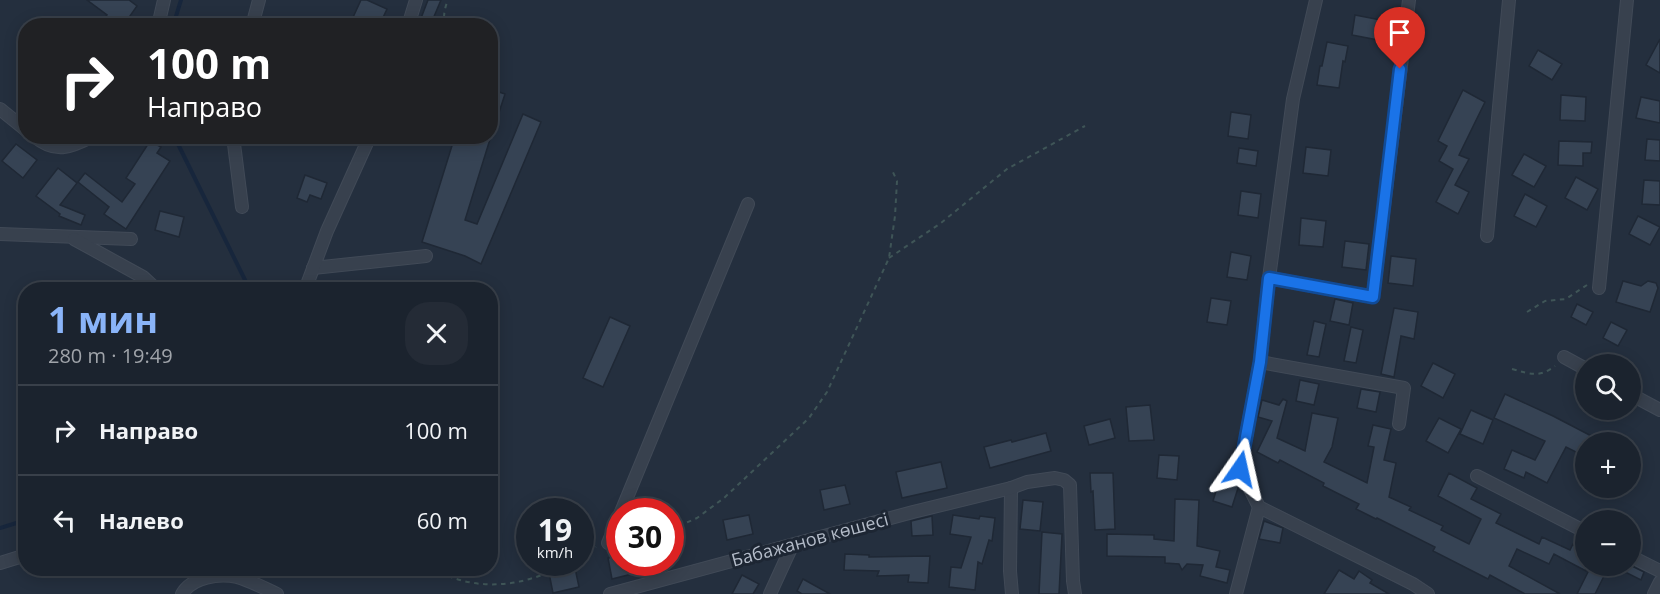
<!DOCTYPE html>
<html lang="ru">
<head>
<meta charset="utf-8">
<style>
	body { margin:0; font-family:"Open Sans",sans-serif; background:#242b36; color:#f1f3f6; height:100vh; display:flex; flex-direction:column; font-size:22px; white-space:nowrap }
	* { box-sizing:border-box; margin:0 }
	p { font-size:20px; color:#a0a4aa }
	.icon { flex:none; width:33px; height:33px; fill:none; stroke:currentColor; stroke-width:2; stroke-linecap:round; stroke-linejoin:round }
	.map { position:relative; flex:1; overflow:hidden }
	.side { position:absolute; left:18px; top:282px; width:480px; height:294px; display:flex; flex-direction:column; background:#1b232e; border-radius:24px; box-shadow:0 3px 15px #0003,0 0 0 2px #39404a }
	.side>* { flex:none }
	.top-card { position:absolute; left:18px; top:18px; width:480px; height:126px; border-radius:24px; box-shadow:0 3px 15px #0003,0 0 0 2px #39404a; background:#202124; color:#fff; overflow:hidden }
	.fabs { position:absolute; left:1575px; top:354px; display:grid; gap:12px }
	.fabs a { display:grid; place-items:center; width:66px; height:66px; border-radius:50%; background:#1b232e; box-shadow:0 3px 15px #0003,0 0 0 2px #39404a; font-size:30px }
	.speed { position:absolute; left:516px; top:498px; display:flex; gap:12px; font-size:30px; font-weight:700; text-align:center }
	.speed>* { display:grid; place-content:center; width:78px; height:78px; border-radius:50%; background:#1b232e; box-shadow:0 3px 15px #0003,0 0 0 2px #39404a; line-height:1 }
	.speed small { font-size:15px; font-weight:400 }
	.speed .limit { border:9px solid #d22; background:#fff; color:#111 }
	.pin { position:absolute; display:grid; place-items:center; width:51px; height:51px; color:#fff; margin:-62px -26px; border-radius:50% 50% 50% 0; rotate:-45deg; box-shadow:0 0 6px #0007 }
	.pin .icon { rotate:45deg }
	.me { position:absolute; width:66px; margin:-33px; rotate:11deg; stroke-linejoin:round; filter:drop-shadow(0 0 4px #0008) }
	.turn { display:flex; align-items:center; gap:21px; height:126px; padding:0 30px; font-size:27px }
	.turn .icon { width:78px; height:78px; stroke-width:2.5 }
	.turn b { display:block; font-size:42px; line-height:51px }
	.round { display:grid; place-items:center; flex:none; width:63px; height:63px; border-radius:24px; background:#242b36 }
	.overview { display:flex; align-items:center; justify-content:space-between; height:102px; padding:0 30px }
	h1 { font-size:36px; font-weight:700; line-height:45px; color:#8ab4f8 }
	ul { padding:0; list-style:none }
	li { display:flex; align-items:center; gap:18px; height:90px; padding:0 30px; border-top:2px solid #39404a }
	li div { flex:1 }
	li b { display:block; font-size:22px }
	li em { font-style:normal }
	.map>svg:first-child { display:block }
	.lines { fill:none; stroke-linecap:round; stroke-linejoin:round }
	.stream { stroke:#17263c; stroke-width:4 }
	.building { fill:#364354; stroke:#1f2835; stroke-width:1.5 }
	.minor-casing { stroke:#414a57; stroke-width:14 }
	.path { stroke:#3f5557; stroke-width:2; stroke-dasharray:4.5 4.5; stroke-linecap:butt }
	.minor { stroke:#38414e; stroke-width:12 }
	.route-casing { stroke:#114b97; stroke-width:15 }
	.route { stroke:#1a73e8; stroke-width:10 }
	.labels { text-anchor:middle; stroke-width:6; stroke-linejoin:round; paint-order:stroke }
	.street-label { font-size:18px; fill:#b4bcc9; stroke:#1d2633 }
</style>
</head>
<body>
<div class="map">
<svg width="1660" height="594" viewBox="0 0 1660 594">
	<rect width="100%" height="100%" fill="#242f3e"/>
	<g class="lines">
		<g class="stream">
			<path d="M173,26L181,0"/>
			<path d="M174,136L250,290"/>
			<path d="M0,528L26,520"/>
		</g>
	</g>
	<g class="building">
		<path d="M87,0H129L137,6L123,26H98L107,15Z"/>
		<path d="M361,0H367L387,9L379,26H349Z"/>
		<path d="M428,0H441L430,26H418Z"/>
		<path d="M1355,15L1381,20L1378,40L1352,35Z"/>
		<path d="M1660,39V73L1646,65Z"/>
		<path d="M1327,42L1348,46L1345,62L1343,61L1339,88L1317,85L1320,66H1322Z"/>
		<path d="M1538,50L1562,64L1552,80L1529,66Z"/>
		<path d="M490,89L505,94L493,131H490Z"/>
		<path d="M1463,90L1485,102L1459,155L1469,159L1455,185L1469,192L1458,214L1436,202L1453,169L1439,161L1447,146L1438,141Z"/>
		<path d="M1561,95L1586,97L1585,121L1560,120Z"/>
		<path d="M1641,97L1660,101V123L1636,118Z"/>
		<path d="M1231,112L1251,115L1248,139L1228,136Z"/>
		<path d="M523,114L541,122L481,264L465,256L422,242L455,136H491L465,220L477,224Z"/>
		<path d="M1647,139L1660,140V161L1645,160Z"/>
		<path d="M150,141L161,147L157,153L170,161L126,229L104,214L109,207L78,182L85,173L122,202L135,184L126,178Z"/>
		<path d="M1559,141L1592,142L1591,153H1583V166L1558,165Z"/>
		<path d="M16,144L37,160L23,178L2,161Z"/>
		<path d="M1306,147L1331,150L1328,176L1303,173Z"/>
		<path d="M1239,148L1258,151L1256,166L1237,163Z"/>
		<path d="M1524,154L1546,166L1534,187L1512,175Z"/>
		<path d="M58,168L77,183L60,205L85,215L81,225L59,216L60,214L36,196Z"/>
		<path d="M305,175L327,183L321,199L310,195L307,202L297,198Z"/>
		<path d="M1576,177L1598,189L1587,210L1565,198Z"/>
		<path d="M1644,180L1660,181V205L1642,204Z"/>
		<path d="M1241,191L1261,194L1258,218L1238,215Z"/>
		<path d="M1525,194L1547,206L1536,227L1514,216Z"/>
		<path d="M160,211L184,217L179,237L155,230Z"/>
		<path d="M1638,216L1660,227L1650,245L1629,234Z"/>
		<path d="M1301,218L1326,221L1323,247L1299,245Z"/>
		<path d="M1345,241L1369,244L1366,270L1342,267Z"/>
		<path d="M1231,252L1251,256L1247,280L1227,277Z"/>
		<path d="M1391,256L1416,259L1413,286L1388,283Z"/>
		<path d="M1623,281L1641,286L1648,281L1656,283L1658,288L1650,312L1616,302Z"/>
		<path d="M1211,298L1231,301L1227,325L1207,322Z"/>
		<path d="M1335,299L1353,303L1349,325L1330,321Z"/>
		<path d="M1577,304L1593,312L1586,325L1571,317Z"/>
		<path d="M1394,308L1418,312L1414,339L1401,336L1394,377L1381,374Z"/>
		<path d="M610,317L630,326L603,387L583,378Z"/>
		<path d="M1314,321L1326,324L1319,357L1307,355Z"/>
		<path d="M1611,322L1627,330L1618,346L1603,338Z"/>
		<path d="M1351,327L1363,330L1356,363L1344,361Z"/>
		<path d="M1433,363L1455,374L1443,398L1421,386Z"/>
		<path d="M1300,380L1319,384L1314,405L1296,401Z"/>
		<path d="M1361,389L1380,392L1376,412L1357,408Z"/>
		<path d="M1505,394L1553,416L1603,442H1586V457L1566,447L1547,483L1526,472L1524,478L1504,469L1512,450L1535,460L1545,441L1494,418Z"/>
		<path d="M1283,399L1287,401L1277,438L1305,451L1312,413L1338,418L1332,447L1324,462L1367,483L1374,447L1368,446L1373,425L1391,429L1384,460L1396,463L1389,497L1411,507L1409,510L1443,526L1441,530L1469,544L1481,519L1438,496L1449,473L1477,488L1471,499L1501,514L1496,523L1539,544L1542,537L1570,550L1573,544L1586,551V571L1554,554L1549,564L1517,549L1509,566L1560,594H1525L1490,575L1488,579L1433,551L1435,547L1377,518L1376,519L1356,509L1359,504L1323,486L1324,483L1280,460L1278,463L1257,452L1272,421L1258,417L1262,400L1279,405Z"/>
		<path d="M1150,405L1154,440L1129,441L1126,407Z"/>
		<path d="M1471,410L1493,420L1483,444L1460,434Z"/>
		<path d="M1439,418L1461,429L1448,453L1426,441Z"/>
		<path d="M1110,419L1115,438L1089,445L1084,426Z"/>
		<path d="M1046,433L1051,451L990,468L984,447L1011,440L1012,442Z"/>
		<path d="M1159,455L1179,456L1177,480L1157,478Z"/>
		<path d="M941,462L947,488L902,498L896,472Z"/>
		<path d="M1090,473H1113L1115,529L1095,530L1093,491L1091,492Z"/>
		<path d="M1220,478L1239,485L1232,507L1213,501Z"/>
		<path d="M845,485L850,504L824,510L820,490Z"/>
		<path d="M1175,499L1199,500L1197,546L1220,551L1216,567L1230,570L1227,583L1200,576L1203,565L1187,564L1182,570L1179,564L1165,563V557L1107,556V534L1154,535V539L1174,541Z"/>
		<path d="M1023,500L1043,502L1040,531L1020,529Z"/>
		<path d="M749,515L753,534L727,540L723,520Z"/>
		<path d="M953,515L979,519L980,516L995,518L992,541L989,540L982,564L978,562L975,590L949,587L951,567L961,568L971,537L950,534Z"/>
		<path d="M932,516L933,535L912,536L911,521Z"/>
		<path d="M1264,521L1283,528L1280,543L1259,539Z"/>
		<path d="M1042,532L1062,534L1059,594H1039Z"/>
		<path d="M845,554L869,555V557L930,556L928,583L908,582L909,575L877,576L879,571L844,570Z"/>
		<path d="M620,556V562H630L632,574L612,579L608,558Z"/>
		<path d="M1591,566H1609L1595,594H1577Z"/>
		<path d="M1613,566L1630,565L1644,572L1641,580Z"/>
		<path d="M575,568L579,587L553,593L549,573Z"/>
		<path d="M1339,570L1354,579L1359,571L1372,580L1370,583L1389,594H1324Z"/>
		<path d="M742,575L759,584L753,594H732Z"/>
		<path d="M803,579L830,594H802L797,591Z"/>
	</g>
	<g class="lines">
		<defs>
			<g id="minor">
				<path d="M1316,0L1293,99L1269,278L1260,362L1240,469L1259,507L1413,584L1428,594"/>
				<path d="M158,26L164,0"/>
				<path d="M252,26L259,0"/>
				<path d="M408,26L416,0"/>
				<path d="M0,109L26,130"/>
				<path d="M34,136C55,154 70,148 93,136"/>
				<path d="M233,136L242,207"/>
				<path d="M0,234L131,239"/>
				<path d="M1487,236L1509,0"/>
				<path d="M74,239L143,277L157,290"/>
				<path d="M313,268L426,256"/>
				<path d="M1269,278L1373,297L1409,0"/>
				<path d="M1599,288L1627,0"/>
				<path d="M305,290L327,231L370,136"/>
				<path d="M1564,357L1586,369"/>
				<path d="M1260,362L1404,388L1399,424"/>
				<path d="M1630,394L1660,410"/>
				<path d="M1477,476L1586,532"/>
				<path d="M1011,488L1010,571L1012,594"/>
				<path d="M621,512L748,204"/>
				<path d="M608,543L620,515"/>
				<path d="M1630,556L1660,571"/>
				<path d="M0,563L26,555"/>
				<path d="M182,594C192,577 219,573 237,577C251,581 264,588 277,594"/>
				<path d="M610,594L913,512L1011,488L1027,482L1055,478L1064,480L1070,485L1073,581L1075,594"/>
				<path d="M770,594L792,546"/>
				<path d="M1236,594L1259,507"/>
				<path d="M1654,594L1660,582"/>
			</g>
		</defs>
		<use href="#minor" class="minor-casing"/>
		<g class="path">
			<path d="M446,26C442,18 445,7 448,0"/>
			<path d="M889,258L941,223L1007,169L1085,126"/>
			<path d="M1527,312L1545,301L1566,299L1587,285"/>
			<path d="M1512,369C1530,374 1539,378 1555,366"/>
			<path d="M670,528L679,526L697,518L724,498L809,418L827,392L889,258L895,216L897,181L892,170"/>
			<path d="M580,556L596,547"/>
			<path d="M432,568C476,594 526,587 569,562"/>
		</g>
		<use href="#minor" class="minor"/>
	</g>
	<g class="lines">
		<defs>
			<path id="route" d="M1240,469L1260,362L1269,278L1373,297L1400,69"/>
		</defs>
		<use href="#route" class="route-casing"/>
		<use href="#route" class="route"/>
	</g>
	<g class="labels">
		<g class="street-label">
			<text transform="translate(810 540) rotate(-15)" y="6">Бабажанов көшесі</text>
		</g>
	</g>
</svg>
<div class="fabs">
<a><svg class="icon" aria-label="search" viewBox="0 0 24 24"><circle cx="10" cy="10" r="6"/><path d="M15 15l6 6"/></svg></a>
<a>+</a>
<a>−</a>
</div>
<div class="speed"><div>19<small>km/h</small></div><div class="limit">30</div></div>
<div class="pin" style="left:1400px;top:69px;background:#d93025"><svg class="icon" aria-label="arrive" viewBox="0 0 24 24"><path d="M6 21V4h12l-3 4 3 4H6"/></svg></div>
<svg class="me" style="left:1240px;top:469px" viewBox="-20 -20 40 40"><path d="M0-17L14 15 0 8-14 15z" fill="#1a73e8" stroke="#fff" stroke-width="4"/></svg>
<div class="top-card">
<div class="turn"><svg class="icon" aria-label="right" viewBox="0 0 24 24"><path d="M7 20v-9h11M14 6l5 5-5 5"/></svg><div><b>100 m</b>Направо</div></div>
</div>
<section class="side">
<div class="overview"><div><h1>1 мин</h1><p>280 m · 19:49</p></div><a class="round"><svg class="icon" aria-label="close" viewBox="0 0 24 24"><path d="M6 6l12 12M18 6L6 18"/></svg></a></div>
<ul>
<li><svg class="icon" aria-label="right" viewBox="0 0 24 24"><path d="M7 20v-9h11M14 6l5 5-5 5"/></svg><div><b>Направо</b></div><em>100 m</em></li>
<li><svg class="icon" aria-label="left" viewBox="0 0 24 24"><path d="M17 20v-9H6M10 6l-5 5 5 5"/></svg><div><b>Налево</b></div><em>60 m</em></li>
</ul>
</section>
</div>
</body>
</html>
